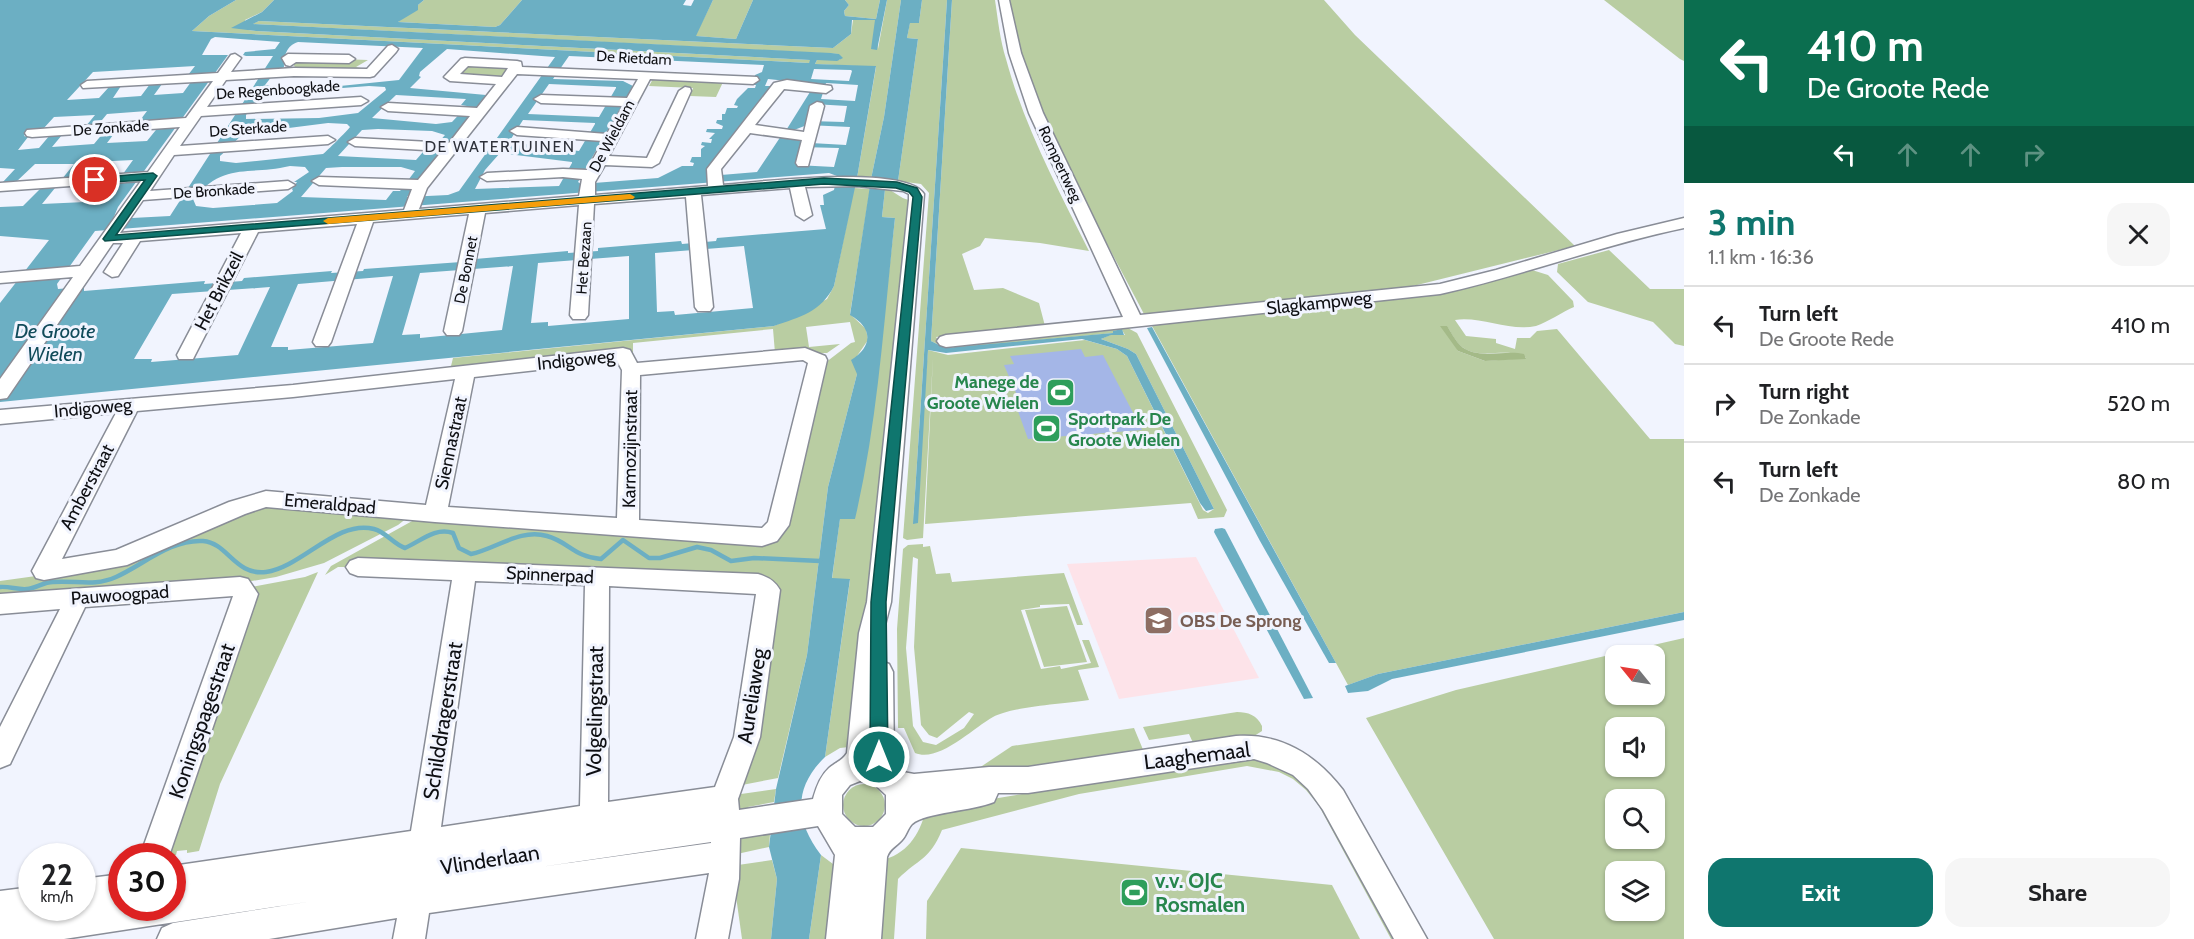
<!DOCTYPE html>
<html lang="en">
<head>
<meta charset="utf-8">
<style>
	body { margin:0; font-family:Cabin,sans-serif; background:#f6f6f6; color:#202124; height:100vh; display:flex; flex-direction:column; font-size:22px; white-space:nowrap }
	* { box-sizing:border-box; margin:0 }
	p { font-size:20px; color:#757577 }
	.icon { flex:none; width:33px; height:33px; fill:none; stroke:currentColor; stroke-width:2; stroke-linecap:round; stroke-linejoin:round }
	.map { position:relative; flex:1; overflow:hidden }
	.side { display:flex; flex-direction:column; background:#fff; width:510px }
	.side>* { flex:none }
	.hud { background:#0b6e4f; color:#fff; overflow:hidden }
	.needle { width:39px; rotate:300deg }
	.controls { position:absolute; left:1605px; top:645px; display:grid; gap:12px }
	.controls a { display:grid; place-items:center; width:60px; height:60px; border-radius:12px; background:#fff; box-shadow:0 2px 4px #0004; font-size:30px }
	.speed { position:absolute; left:18px; top:843px; display:flex; gap:12px; font-size:30px; font-weight:700; text-align:center }
	.speed>* { display:grid; place-content:center; width:78px; height:78px; border-radius:50%; background:#fff; box-shadow:0 2px 4px #0004; line-height:1 }
	.speed small { font-size:15px; font-weight:400 }
	.speed .limit { border:9px solid #d22; background:#fff; color:#111 }
	.pin { position:absolute; display:grid; place-items:center; width:51px; height:51px; color:#fff; margin:-26px; border:3px solid #fff; border-radius:50%; box-shadow:0 2px 6px #0007 }
	.me { position:absolute; width:66px; margin:-33px; rotate:0deg; stroke-linejoin:round; filter:drop-shadow(0 0 4px #0008) }
	.turn { display:flex; align-items:center; gap:21px; height:126px; padding:0 24px; font-size:27px }
	.turn .icon { width:78px; height:78px; stroke-width:2.5 }
	.turn b { display:block; font-size:42px; line-height:51px }
	.lanes { display:flex; align-items:center; height:57px; padding:0 24px; background:#0003; justify-content:center; gap:30px; direction:ltr }
	.lanes .off { opacity:.35 }
	.round { display:grid; place-items:center; flex:none; width:63px; height:63px; border-radius:18px; background:#f6f6f6 }
	.headline { display:flex; align-items:center; justify-content:space-between; height:102px; padding:0 24px }
	h1 { font-size:36px; font-weight:700; line-height:45px; color:#0f766e }
	.cta { display:flex; gap:12px; margin-top:auto; padding:12px 24px }
	.cta a { flex:1; height:69px; border-radius:18px; background:#0f766e; color:#fff; font-size:24px; font-weight:700; line-height:69px; text-align:center }
	.cta a+a { background:#f6f6f6; color:#202124 }
	ul { padding:0; list-style:none }
	li { display:flex; align-items:center; gap:18px; height:78px; padding:0 24px; border-top:2px solid #e0e0e0 }
	li div { flex:1 }
	li b { display:block; font-size:22px }
	li em { font-style:normal }
	main { display:flex; flex:1; min-height:0 }
	.map>svg:first-child { display:block }
	.education { fill:#fde3e9 }
	.green { fill:#b9cda2; fill-rule:evenodd }
	.forest { fill:#a4ba88 }
	.water { fill:#6cafc3; fill-rule:evenodd }
	.lines { fill:none; stroke-linecap:round; stroke-linejoin:round }
	.stream { stroke:#6cafc3; stroke-width:4.5 }
	.building { fill:#a4b6e7 }
	.minor-casing { stroke:#898d97; stroke-width:3 }
	.minor { fill:#fff; fill-rule:evenodd }
	.route { fill:#0f766e; stroke:#0a4d48; stroke-width:1.5 }
	.slow { fill:#f59e0b }
	.labels { text-anchor:middle; stroke-width:6; stroke-linejoin:round; paint-order:stroke }
	.far-street-label { font-size:15px; fill:#0e0f13; stroke:#f1f4fe }
	.far-neighbourhood-label { font-size:16px; letter-spacing:1.5px; fill:#2e313a; stroke:#f1f4fe }
	.street-label { font-size:18px; fill:#0e0f13; stroke:#f1f4fe }
	.leisure-label { font-size:18px; font-weight:bold; fill:#27864d; stroke:#f1f4fe; text-anchor:end }
	.education-label { font-size:18px; font-weight:bold; fill:#785e54; stroke:#f1f4fe; text-anchor:start }
	.water-label { font-size:20px; font-style:italic; fill:#114b5a; stroke:#f1f4fe }
	.near-street-label { font-size:21px; fill:#0e0f13; stroke:#f1f4fe }
	.near-leisure-label { font-size:21px; font-weight:bold; fill:#27864d; stroke:#f1f4fe; text-anchor:start }
</style>
</head>
<body>
<main>
<div class="map">
<svg width="1684" height="939" viewBox="0 0 1684 939">
	<rect width="100%" height="100%" fill="#f1f4fe"/>
	<path class="education" d="M1196,557L1259,678L1119,699L1067,564Z"/>
	<g class="green">
		<path d="M236,0H274L262,12L245,20L248,30L256,31L811,60L809,63L192,31L209,16Z"/>
		<path d="M424,0H522L500,25L495,27L398,22Z"/>
		<path d="M713,0H753L736,39L695,36Z"/>
		<path d="M845,0H880L876,19L845,16L844,11L849,5Z"/>
		<path d="M887,0H901L884,117L871,179L857,178L876,67L815,64L817,60H840L839,54L252,24L259,21L833,48L851,34L853,20H875L878,49Z"/>
		<path d="M922,0H947L913,524L928,350L948,355L1085,340L1117,349L1127,356L1203,510L1208,513L1214,509L1136,354L1128,349L1101,339L1110,335H1125L1122,330L1113,331L1114,333L954,348L953,345L1126,327L1137,333L1227,510L1224,517L1198,519L1191,503L925,524L933,357L923,538L907,540L903,538L929,193L921,184L898,181L918,39L907,38L910,22L919,23Z"/>
		<path d="M952,0H995C998,20 1000,40 1006,59C1024,126 1058,189 1089,251L1040,243L985,238L980,246L962,254L974,290L1003,288L1039,303L1045,326L936,337L945,348L931,341Z"/>
		<path d="M1010,0H1324L1355,35L1575,246L1409,287L1144,314L1078,189L1034,93L1019,48Z"/>
		<path d="M1604,0H1684V61L1680,59Z"/>
		<path d="M313,58L368,60L356,67L361,68L357,71L297,70L291,61Z"/>
		<path d="M463,61L523,64L510,81L447,76Z"/>
		<path d="M654,77L724,80L716,97L690,96L693,88L649,86Z"/>
		<path d="M854,188L870,189L850,314L866,329L868,340L857,356V374L828,487L807,655L778,778L742,785L771,592L355,567H338L325,575L331,566L414,520L766,542L821,366L851,343L855,342L850,322L806,327L809,347L840,344L827,353H775L773,329L633,343V359L450,370L453,358L774,326L827,299L834,286Z"/>
		<path d="M885,189C895,190 899,199 910,200L874,553L849,747L840,748L825,757L850,580L832,579L840,518L873,413L895,218L882,217Z"/>
		<path d="M1609,250L1650,289H1684V346L1675,344L1653,322L1588,302L1557,272L1558,264Z"/>
		<path d="M1532,270L1548,275L1573,301L1574,307C1562,312 1548,322 1536,326C1510,332 1481,316 1455,320L1466,336L1496,339V343L1515,349L1517,338H1530L1537,331L1557,329L1650,439H1684V612L1378,674L1348,685L1151,324L1462,288ZM1447,326C1451,332 1455,341 1461,346C1479,362 1508,345 1526,358L1485,361L1458,351Z"/>
		<path d="M258,505L407,518L398,525L324,563L276,577L240,583L0,600V581L115,565Z"/>
		<path d="M923,544V547L930,546L936,574L950,573L952,582L1064,573L1083,625H1077L1069,604L1040,605V607L1021,610L1041,669L1060,666L1061,669L1091,663L1082,640H1089L1099,667L1078,670L1089,700C1065,704 1013,706 993,717C973,728 939,763 915,753L904,728H898L897,629L903,549L908,545ZM913,557L918,559L914,647L921,725L929,735L937,738L969,712L974,714L964,728L936,745L923,742L913,726L906,648Z"/>
		<path d="M318,572L220,784L199,851L187,853V850L177,851L176,855L160,856L251,587L305,577Z"/>
		<path d="M1067,606L1087,662L1044,667L1025,610Z"/>
		<path d="M1684,638V939H1494L1366,718L1456,690ZM1616,656H1654V694H1616ZM1616,728H1654V766H1616ZM1616,800H1654V838H1616ZM1616,872H1654V910H1616Z"/>
		<path d="M1237,712C1248,712 1257,715 1262,726V731L1251,738L1194,745L1189,734L1149,740L1143,727Z"/>
		<path d="M1134,728L1144,752L967,776L1012,746Z"/>
		<path d="M1244,757L1261,758L1313,785L1402,939H1391L1319,806L1306,790L1293,779L1279,772L1247,766L1079,794L942,830C929,861 919,858 898,879L894,939H873L880,861C907,854 919,836 926,810Z"/>
		<circle cx="864" cy="805" r="21"/>
		<path d="M776,789L774,802L748,807V810L740,812L733,806L734,795Z"/>
		<path d="M770,834L769,847L737,854V837Z"/>
		<path d="M961,848L1332,885L1360,939H926L927,901Z"/>
		<path d="M821,855L833,864L842,867L835,939H809Z"/>
		<path d="M772,860L777,879L771,939H742L734,882L738,865Z"/>
	</g>
	<path class="forest" d="M1440,326H1447C1451,332 1455,340 1460,345C1476,361 1505,349 1524,354L1526,359L1485,361L1458,351Z"/>
	<g class="water">
		<path d="M0,0H236L209,16L192,31L809,63L810,60L256,31L231,28L262,12L274,0H424L418,5V10L398,22L495,27L500,25L522,0H686L683,5L691,6L694,0H713L696,36L736,39L753,0H845L849,5L844,11L845,16L876,19L880,0H887L877,50L871,49L875,20H852L851,34L833,48L259,21L253,24L831,53L839,54L843,58L837,61L817,60L815,64L876,66L857,178L834,286C821,312 800,317 774,326L0,402V303L49,240L0,236V207L23,206L40,189L55,188L42,204L85,202L99,187L115,185L133,160L92,162L77,178L62,179L74,164H35L16,182L2,183L15,169L0,168ZM215,37L280,42L275,49L245,52L243,55L246,56H273L170,216L113,219L118,207L228,55H202L211,39ZM298,42L423,48L399,80L340,86L265,85L276,71L284,67C284,56 286,46 298,42ZM447,49L555,57L459,191L448,195L407,197L486,95L410,88L421,77L419,76L420,72ZM569,56L764,65L762,72L755,75L752,85H756L755,88H748L737,99L734,105L738,106L737,108H727L725,114H722V120H717L716,123L723,126L722,129H707L706,132L715,133L709,139H712L711,143L702,142L701,145L705,146L701,149V157H692L690,162L694,163L693,166H682L658,178L581,184L578,182L633,86L623,81L553,79ZM195,66L188,75H196L183,93L154,95L162,84H150L141,96L113,98L121,86L109,87L99,98L67,100L93,72ZM814,69L851,70L852,71L849,81L811,79ZM768,79L815,84L785,132H789L807,125L850,127L846,145L811,143L781,136L757,172L721,175L711,170L771,86H765ZM826,83L858,85L855,101L821,99ZM549,84L616,87V88L599,117L528,114ZM369,86L385,87L386,90L358,113L319,118L246,119V115L253,105L265,96L276,93ZM396,95L466,99L461,105L467,106L452,122L436,124L372,118ZM813,104L847,106L844,122L809,121ZM147,111L138,123L164,120L147,141L107,143L116,131L104,132L94,144L52,147L62,135H50L39,148L18,150L28,137L24,136L28,131L43,129L54,117L95,115L86,126H97L107,114ZM523,120L595,123V124L579,151L509,142ZM328,123L347,124L350,127C348,130 326,152 323,154L236,163L220,161V156C243,137 238,128 273,130ZM378,129L432,131L445,135L430,152H423L416,160L338,156L362,130ZM801,147L839,148L834,167L796,165ZM500,153L572,162V163L559,186L475,189L485,170ZM290,166L305,167L309,172L294,182H297L292,189L293,191L277,203L213,208L196,206L193,199C225,161 248,176 290,166ZM342,167H401L415,171L400,191H393L386,200L301,197L326,168ZM829,173L837,176L834,190L823,195L824,205H820L826,229L717,238L716,241L682,244L681,241L598,248V251L568,253V251L475,259V261L364,269L363,271L331,273L332,271L244,278L242,281L204,284L205,281L84,291V287L58,289L57,284L95,231ZM744,246L753,308L675,315L674,311L657,312L655,253ZM629,256V319L548,326V322L531,323L538,263ZM513,266L502,330L420,338V334L402,335L420,273ZM393,276L373,343L288,350V347H271L298,284ZM270,287L238,355L151,362L152,359H134L172,294Z"/>
		<path d="M901,0H922L919,23H910L907,38L918,39L898,181L886,180L882,217L895,218C884,318 878,421 855,519H840L832,578L850,579L825,757C793,788 795,821 821,855L809,939H771L777,879L769,847L776,789L807,655L828,487L857,374L851,360C873,346 873,328 850,315L871,179L884,117Z"/>
		<path d="M947,0H952L931,341L945,348L1113,333V331L1122,329L1124,335H1111L1101,339L1128,349L1136,354L1214,509L1206,511L1200,503L1127,356L1117,349L1082,339L946,353L928,350L918,523L913,524Z"/>
		<path d="M1152,327L1336,663H1329L1260,541L1147,328Z"/>
		<path d="M1222,528L1225,529L1313,698L1304,699L1214,532L1215,529Z"/>
		<path d="M1684,612V620L1392,679L1368,691L1348,693L1345,686L1378,674Z"/>
	</g>
	<g class="lines">
		<path class="stream" d="M0,587C9,586 18,590 27,589C36,588 44,582 53,582C76,580 94,587 116,577C143,565 171,539 203,541C228,543 235,576 266,572C302,567 337,519 374,529C386,532 393,544 405,548C421,541 435,527 453,533L459,548L471,554C496,549 520,528 547,536C569,542 574,557 601,559L623,540L649,558H660L697,547L711,550L731,561L754,558L820,561"/>
	</g>
	<path class="building" d="M1081,349L1085,357L1103,355L1142,430L1028,439L1015,403L1020,402L1004,365L1014,364L1010,356Z"/>
	<g class="lines">
		<defs>
			<g id="minor">
				<path d="M999,0H1009L1021,53L1043,113L1140,315L1440,284L1496,270L1617,234L1684,218V228C1601,245 1522,276 1440,294L946,347L940,345L937,341L940,337L946,335L1123,317L1029,113L1009,53Z"/>
				<path d="M392,45L398,49L396,52L374,76L370,77L294,76L226,80L207,107L361,97L368,101L361,105L201,116L180,146L328,136L335,140L328,144L174,155L150,191L288,181L295,185L288,189L143,200L120,233L404,210L412,189L319,185L312,181L319,177L418,180L442,151L355,146L348,142L355,138L449,143L470,116L388,111L381,107L388,103L477,108L496,84L450,81L444,77L461,59L465,58L517,61L521,62L522,67L757,77L759,80L753,84L650,79L609,156L647,158L679,91L685,87L690,88L691,91L659,163L652,167L605,165L595,182V195L708,186L707,169L774,83L787,80L831,86L832,89L826,93L784,89L755,125L804,132L810,106L817,102L822,103L824,106L808,166H798L796,163L802,140L750,133L721,169L723,185C758,182 906,164 924,194L891,602L883,633L881,661L889,664L893,672L894,765L903,772L914,774L989,767H1028L1236,736C1282,733 1316,755 1343,790L1427,939H1394L1323,810L1308,789L1293,775L1267,763L1254,759L1028,793H998L994,802C973,811 926,812 912,824C908,828 906,836 902,840C896,847 890,848 887,857L881,939H826L835,855L818,826L740,838L739,879L728,939H696L709,873L429,913L425,939H393L397,918L269,939H157L162,928L173,923L313,901L64,939H0V891L32,887V908H45L43,911L82,908V879L122,874V908H172V866L411,831L452,580L358,576L350,573L346,567L350,561L358,558L758,574C768,577 775,581 780,590L760,737L738,799L739,810L813,799C816,788 820,776 829,768C836,762 842,761 847,753L859,633L867,602L909,200V194L903,191L857,186L805,187L812,215L804,220L796,215L790,188L701,195L713,307L710,311H698L695,307L686,197L594,204L588,315L585,319H573L570,315L579,205L485,213L462,331L459,335H447L444,331L469,214L373,222L331,342L328,346H316L313,342L357,224L258,232L195,355L193,359H179L177,355L241,233L140,241L118,276L112,277L104,272L123,243H113L7,398L0,399V379L73,277L0,283V273L80,266L141,181L0,191V183L148,172L180,127L32,137L27,136L25,133L27,130L186,118L213,81L83,88L81,85L87,81L218,73L231,55L235,54L241,58L231,72L294,68L367,69L388,46ZM468,66L508,68L502,77L460,74ZM517,74L638,79L627,98L541,95L534,99L541,103L623,106L607,134L517,127L510,131L517,135L603,141L587,170L563,169L487,173L480,177L487,181L563,177L582,179L579,196L419,209L427,188ZM475,581L585,585L580,806L441,827ZM609,586L756,594L734,737L715,787L608,802ZM860,781L872,782L886,795V814L873,827H855L842,814V795L850,785ZM711,842V843L540,867Z"/>
				<path d="M288,54L349,55L355,59L349,63L296,62L290,66L286,65L282,58Z"/>
				<path d="M623,348L630,350L637,363L805,348L825,356L827,360L789,525L777,541L762,546L435,522L266,507L245,514L127,565L44,580L36,578L32,571L116,413L0,424V410L293,385ZM803,360L808,363L768,522L762,528L639,520L640,375ZM617,361L622,370L617,518L448,507L474,377ZM455,379L426,505L266,491L229,502L116,550L62,559L137,411L293,397Z"/>
				<path d="M240,577L248,579L258,594L169,856H140L233,596L85,607L10,764L0,768V727L60,609L0,614V594Z"/>
			</g>
		</defs>
		<use href="#minor" class="minor-casing"/>
		<use href="#minor" class="minor"/>
	</g>
	<path class="route" d="M153,173L157,176L116,235L824,178L897,182L917,188L922,197L886,602L888,757L886,763L879,765L873,763L870,757L871,602L913,197L909,192L896,188L824,184L105,241L103,239L145,180L95,183L90,180L91,178Z"/>
	<path class="slow" d="M630,194L635,197L633,199L328,224L323,221L328,218Z"/>
	<defs>
		<symbol id="stadium-square" viewBox="-11 -11 22 22"><rect x="-9" y="-9" width="18" height="18" rx="4" fill="#2e9e5b" stroke="#f1f4fe"/><path d="M0-5a6.5 5 0 1 0 0 10a6.5 5 0 1 0 0-10ZM-3.5-1.8h7v3.6h-7Z" fill="#fff"/></symbol>
		<symbol id="school-square" viewBox="-11 -11 22 22"><rect x="-9" y="-9" width="18" height="18" rx="4" fill="#8d6e63" stroke="#f1f4fe"/><path d="M0-5L7-2L0 1L-7-2ZM-4 1L0 2.5L4 1V4Q0 6-4 4Z" fill="#fff"/></symbol>
	</defs>
	<g fill-rule="evenodd">
		<use href="#stadium-square" x="1044" y="376" width="33" height="33"/>
		<use href="#stadium-square" x="1030" y="412" width="33" height="33"/>
		<use href="#school-square" x="1142" y="604" width="33" height="33"/>
		<use href="#stadium-square" x="1118" y="876" width="33" height="33"/>
	</g>
	<g class="labels">
		<g class="far-street-label">
			<text transform="translate(634 58) rotate(3)" y="5">De Rietdam</text>
			<text transform="translate(278 90) rotate(-4)" y="5">De Regenboogkade</text>
			<text transform="translate(111 128) rotate(-4)" y="5">De Zonkade</text>
			<text transform="translate(248 129) rotate(-4)" y="5">De Sterkade</text>
			<text transform="translate(612 136) rotate(-62)" y="5">De Wieldam</text>
			<text transform="translate(1060 164) rotate(65)" y="5">Rompertweg</text>
			<text transform="translate(214 191) rotate(-4)" y="5">De Bronkade</text>
			<text transform="translate(584 258) rotate(-86)" y="5">Het Bezaan</text>
			<text transform="translate(466 270) rotate(-79)" y="5">De Bonnet</text>
		</g>
		<g class="far-neighbourhood-label">
			<text x="500" y="152">DE WATERTUINEN</text>
		</g>
		<g class="street-label">
			<text transform="translate(219 291) rotate(-63)" y="6">Het Brikzeil</text>
			<text transform="translate(1319 303) rotate(-6)" y="6">Slagkampweg</text>
			<text transform="translate(576 360) rotate(-6)" y="6">Indigoweg</text>
			<text transform="translate(93 408) rotate(-5)" y="6">Indigoweg</text>
			<text transform="translate(451 443) rotate(-78)" y="6">Siennastraat</text>
			<text transform="translate(630 449) rotate(-89)" y="6">Karmozijnstraat</text>
			<text transform="translate(87 487) rotate(-62)" y="6">Amberstraat</text>
			<text transform="translate(330 504) rotate(5)" y="6">Emeraldpad</text>
			<text transform="translate(550 575) rotate(3)" y="6">Spinnerpad</text>
			<text transform="translate(120 595) rotate(-4)" y="6">Pauwoogpad</text>
		</g>
		<g class="leisure-label">
			<text x="1039" y="388">Manege de<tspan x="1039" dy="21">Groote Wielen</tspan></text>
			<text x="1068" y="425" text-anchor="start">Sportpark De<tspan x="1068" dy="21">Groote Wielen</tspan></text>
		</g>
		<g class="education-label">
			<text x="1180" y="627">OBS De Sprong</text>
		</g>
		<g class="water-label">
			<text x="55" y="338">De Groote<tspan x="55" dy="23">Wielen</tspan></text>
		</g>
		<g class="near-street-label">
			<text transform="translate(752 696) rotate(-81)" y="7">Aureliaweg</text>
			<text transform="translate(595 711) rotate(-89)" y="7">Volgelingstraat</text>
			<text transform="translate(202 721) rotate(-71)" y="7">Koningspagestraat</text>
			<text transform="translate(443 721) rotate(-81)" y="7">Schilddragerstraat</text>
			<text transform="translate(1197 756) rotate(-7)" y="7">Laaghemaal</text>
			<text transform="translate(490 860) rotate(-9)" y="7">Vlinderlaan</text>
		</g>
		<g class="near-leisure-label">
			<text x="1155" y="888">v.v. OJC<tspan x="1155" dy="24">Rosmalen</tspan></text>
		</g>
	</g>
</svg>
<div class="controls">
<a><svg class="needle" viewBox="-14 -14 28 28"><path d="M0-13l5 13h-10z" fill="#e53935"/><path d="M0 13l5-13h-10z" fill="#757577"/></svg></a>
<a><svg class="icon" aria-label="sound" viewBox="0 0 24 24"><path d="M4 9h4l5-4v14l-5-4H4zM17 9q2 3 0 6"/></svg></a>
<a><svg class="icon" aria-label="search" viewBox="0 0 24 24"><circle cx="10" cy="10" r="6"/><path d="M15 15l6 6"/></svg></a>
<a><svg class="icon" aria-label="layers" viewBox="0 0 24 24"><path d="M12 4l9 5-9 5-9-5zM3 14l9 5 9-5"/></svg></a>
</div>
<div class="speed"><div>22<small>km/h</small></div><div class="limit">30</div></div>
<div class="pin" style="left:95px;top:180px;background:#d93025"><svg class="icon" aria-label="arrive" viewBox="0 0 24 24"><path d="M6 21V4h12l-3 4 3 4H6"/></svg></div>
<svg class="me" style="left:879px;top:757px" viewBox="-20 -20 40 40"><circle r="17" fill="#0f766e" stroke="#fff" stroke-width="3"/><path d="M0-11L8 9 0 5-8 9z" fill="#fff"/></svg>
</div>
<section class="side">
<div class="hud">
<div class="turn"><svg class="icon" aria-label="left" viewBox="0 0 24 24"><path d="M17 20v-9H6M10 6l-5 5 5 5"/></svg><div><b>410 m</b>De Groote Rede</div></div>
<div class="lanes"><svg class="icon" aria-label="left" viewBox="0 0 24 24"><path d="M17 20v-9H6M10 6l-5 5 5 5"/></svg><svg class="icon off" aria-label="ahead" viewBox="0 0 24 24"><path d="M12 20V5M6 11l6-6 6 6"/></svg><svg class="icon off" aria-label="ahead" viewBox="0 0 24 24"><path d="M12 20V5M6 11l6-6 6 6"/></svg><svg class="icon off" aria-label="right" viewBox="0 0 24 24"><path d="M7 20v-9h11M14 6l5 5-5 5"/></svg></div>
</div>
<div class="headline"><div><h1>3 min</h1><p>1.1 km · 16:36</p></div><a class="round"><svg class="icon" aria-label="close" viewBox="0 0 24 24"><path d="M6 6l12 12M18 6L6 18"/></svg></a></div>
<ul>
<li><svg class="icon" aria-label="left" viewBox="0 0 24 24"><path d="M17 20v-9H6M10 6l-5 5 5 5"/></svg><div><b>Turn left</b><p>De Groote Rede</p></div><em>410 m</em></li>
<li><svg class="icon" aria-label="right" viewBox="0 0 24 24"><path d="M7 20v-9h11M14 6l5 5-5 5"/></svg><div><b>Turn right</b><p>De Zonkade</p></div><em>520 m</em></li>
<li><svg class="icon" aria-label="left" viewBox="0 0 24 24"><path d="M17 20v-9H6M10 6l-5 5 5 5"/></svg><div><b>Turn left</b><p>De Zonkade</p></div><em>80 m</em></li>
</ul>
<div class="cta"><a>Exit</a><a>Share</a></div>
</section>
</main>
</body>
</html>
